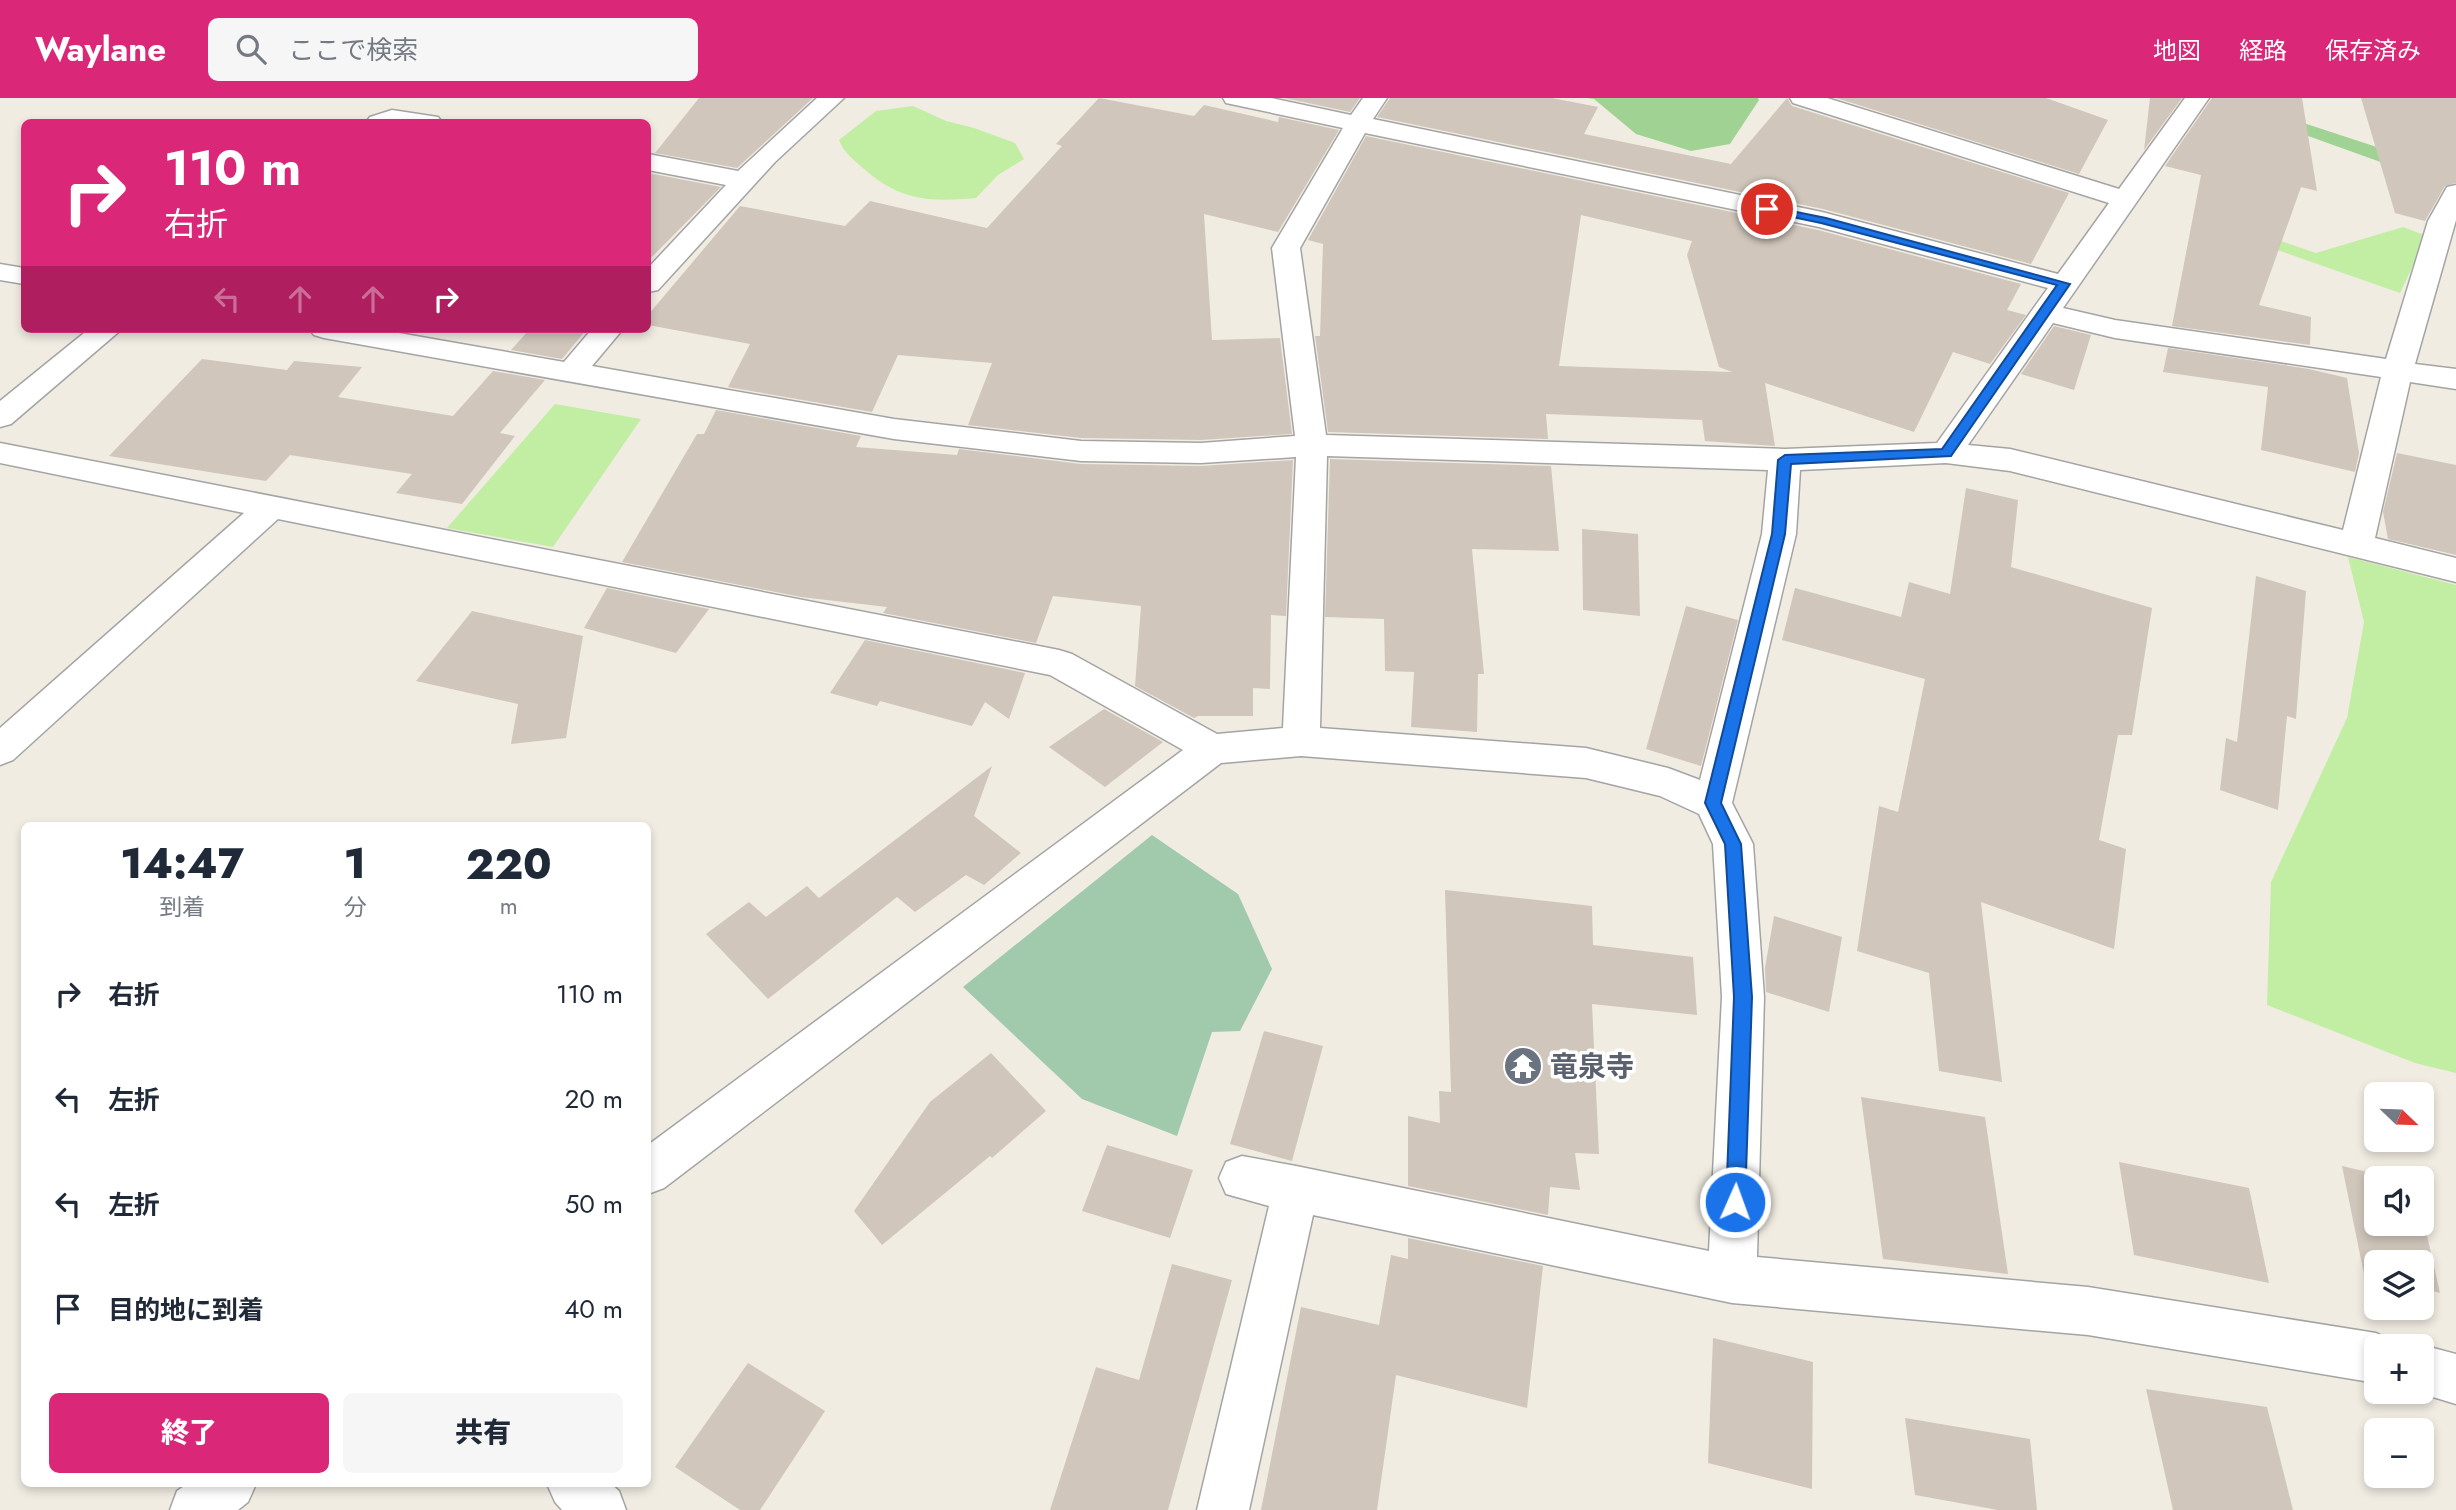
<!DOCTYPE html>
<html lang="ja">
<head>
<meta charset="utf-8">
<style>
	body { margin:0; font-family:Jost,"Noto Sans JP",sans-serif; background:#f6f6f7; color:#1f2937; height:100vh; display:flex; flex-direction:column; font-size:26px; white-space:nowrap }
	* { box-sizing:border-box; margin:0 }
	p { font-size:23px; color:#747a83 }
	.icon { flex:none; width:38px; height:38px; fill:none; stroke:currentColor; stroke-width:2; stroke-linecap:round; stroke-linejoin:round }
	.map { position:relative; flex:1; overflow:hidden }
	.details { position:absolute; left:21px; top:724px; width:630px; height:665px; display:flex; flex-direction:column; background:#fff; border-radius:10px; box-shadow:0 4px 10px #0003 }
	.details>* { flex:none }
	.banner { position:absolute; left:21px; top:21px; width:630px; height:214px; border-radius:10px; box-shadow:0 4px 10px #0003; background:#db2777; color:#fff; overflow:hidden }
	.needle { width:46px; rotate:113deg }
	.fabs { position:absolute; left:2364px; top:984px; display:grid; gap:14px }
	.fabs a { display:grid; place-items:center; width:70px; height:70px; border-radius:10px; background:#fff; box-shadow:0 4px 10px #0003; font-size:35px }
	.pin { position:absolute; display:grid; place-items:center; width:60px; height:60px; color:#fff; margin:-30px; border:4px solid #fff; border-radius:50%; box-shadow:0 2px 7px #0007 }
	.me { position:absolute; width:77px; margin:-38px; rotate:2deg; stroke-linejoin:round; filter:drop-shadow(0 0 5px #0008) }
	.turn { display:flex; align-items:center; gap:24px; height:147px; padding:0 28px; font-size:32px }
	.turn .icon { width:91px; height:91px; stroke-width:2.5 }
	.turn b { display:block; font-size:49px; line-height:60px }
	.lanes { display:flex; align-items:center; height:66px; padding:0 28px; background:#0003; justify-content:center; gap:35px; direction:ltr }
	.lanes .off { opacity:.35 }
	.eta { display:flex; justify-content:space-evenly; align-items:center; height:119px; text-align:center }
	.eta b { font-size:42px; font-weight:800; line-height:49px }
	.button { display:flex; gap:14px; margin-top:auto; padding:14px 28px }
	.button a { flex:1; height:80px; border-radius:10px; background:#db2777; color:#fff; font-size:28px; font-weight:800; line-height:80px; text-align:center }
	.button a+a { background:#f6f6f7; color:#1f2937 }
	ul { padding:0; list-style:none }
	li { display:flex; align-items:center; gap:21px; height:105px; padding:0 28px }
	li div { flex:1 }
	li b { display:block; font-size:26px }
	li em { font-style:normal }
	header { display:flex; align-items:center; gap:42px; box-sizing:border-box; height:98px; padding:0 35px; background:#db2777; color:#fff }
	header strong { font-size:33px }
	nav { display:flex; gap:38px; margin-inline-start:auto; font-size:24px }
	.search { width:490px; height:63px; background:#f6f6f7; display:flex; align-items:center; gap:18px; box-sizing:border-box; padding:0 24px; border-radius:10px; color:#747a83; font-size:26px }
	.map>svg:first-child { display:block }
	.grass { fill:#c1eea3 }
	.forest { fill:#a0d393 }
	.cemetery { fill:#a1caac }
	.building { fill:#d0c6bb; fill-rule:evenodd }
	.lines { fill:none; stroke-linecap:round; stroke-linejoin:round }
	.street-casing { stroke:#a4a4a4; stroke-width:3 }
	.street { fill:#fff; fill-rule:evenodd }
	.route { fill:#1a73e8; stroke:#114b97; stroke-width:2 }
	.labels { text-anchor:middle; stroke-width:7; stroke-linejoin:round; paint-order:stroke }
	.worship-label { font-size:28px; font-weight:bold; fill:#5b616d; stroke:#fff; text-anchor:start }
</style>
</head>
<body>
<header>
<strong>Waylane</strong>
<div class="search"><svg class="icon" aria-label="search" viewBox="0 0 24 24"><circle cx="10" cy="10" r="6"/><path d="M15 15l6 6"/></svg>ここで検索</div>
<nav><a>地図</a><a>経路</a><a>保存済み</a></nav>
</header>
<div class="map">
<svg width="2456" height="1412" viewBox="0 0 2456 1412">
	<rect width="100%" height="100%" fill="#f0ece2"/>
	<g class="grass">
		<path d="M913,8L946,23L974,30L1015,45L1024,61L998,77L976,100C930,104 900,103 864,71C854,62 844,55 839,42L876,13Z"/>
		<path d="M2403,129L2427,138L2400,195L2266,148L2269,139L2316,155Z"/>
		<path d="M555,306L641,321L553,449L447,430Z"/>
		<path d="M2348,459L2456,487V975L2415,965L2267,907L2271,784L2347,620L2364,524Z"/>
	</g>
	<g class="forest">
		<path d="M1587,0H1758L1759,2L1730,46L1691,53L1636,36L1594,1Z"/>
		<path d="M2227,0L2453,74L2386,66L2297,34Z"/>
	</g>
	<path class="cemetery" d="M1152,737L1238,796L1272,871L1240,933L1212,934L1177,1038L1082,1001L963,889Z"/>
	<g class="building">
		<path d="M699,0H813L737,70L655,55Z"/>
		<path d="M1099,0L1194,18L1204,7L1278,24L1279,19L1339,32L1278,134L1204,116L1212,242L1280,240L1292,336L1201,342L1081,340L968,327L992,265L898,257L872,314L728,289L750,246L648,227V217L740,108L845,128L870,103L987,130L1062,48L1056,46Z"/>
		<path d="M1284,0H1360L1350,14Z"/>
		<path d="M1390,0H1552L1598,9L1584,36L1731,66L1787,0L1792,8L2069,95L2031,166L1823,111L1377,19Z"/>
		<path d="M1836,0H2046L2108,22L2079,76Z"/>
		<path d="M2150,0H2182L2144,52Z"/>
		<path d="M2212,0H2302L2317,93L2301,89L2259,207L2311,219L2310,247L2172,228L2201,77L2165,68Z"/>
		<path d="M2361,0H2456V85L2445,88L2425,123L2395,115Z"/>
		<path d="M1366,38L1818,132L2021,186L2007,212L2026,217L1990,266L1953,254L1914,334L1765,285L1775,348L1705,343L1702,322L1546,316L1548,341L1328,334L1315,238H1320L1323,146L1308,142ZM1581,117L1692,143L1687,157L1719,269L1732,274L1559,268Z"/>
		<path d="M648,75L721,89L648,163Z"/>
		<path d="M2054,228L2091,237L2074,292L2021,276Z"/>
		<path d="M530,231H587L562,261L511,252Z"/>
		<path d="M2168,250L2309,271L2347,280L2359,355L2355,374L2261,352L2268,289L2163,274Z"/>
		<path d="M202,261L287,272L294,263L362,269L338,299L453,318L493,273L545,282L500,335L515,338L462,406L396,395L412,376L290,357L266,383L109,358Z"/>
		<path d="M716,312L861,338L856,349L957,357L959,351L1081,366L1201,368L1293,362L1286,518L1271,517L1270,591L1253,590V618H1198L1194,620L1135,588L1141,508L1053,498L1036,545L883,515L887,509L801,499L622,464L697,336H704Z"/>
		<path d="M2397,355L2456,367V457L2388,441L2383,414Z"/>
		<path d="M1330,361L1551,368L1559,453L1472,451L1484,576H1478L1477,634L1411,629L1414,574L1385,573L1384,521L1325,519Z"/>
		<path d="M1966,390L2018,402L2011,469L2152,510L2132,637H2118L2099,742L2126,751L2114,851L1981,804L2002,984L1939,973L1929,875L1857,853L1879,708L1898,714L1925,581L1782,542L1795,490L1901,519L1909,484L1950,496Z"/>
		<path d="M1582,431L1638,436L1640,518L1583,512Z"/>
		<path d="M2256,478L2306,493L2296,621L2287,618L2278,712L2220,692L2226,640L2237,644Z"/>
		<path d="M607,490L709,511L676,555L584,530Z"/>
		<path d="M1686,508L1738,522L1701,668L1646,651Z"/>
		<path d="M472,513L583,538L566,640L511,646L518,606L416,583Z"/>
		<path d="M865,542L1025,575L1009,621L985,604L972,628L880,603L877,608L830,595Z"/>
		<path d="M1104,611L1163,644L1105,689L1049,649Z"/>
		<path d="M992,668L974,718L1021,755L984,787L966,777L915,814L897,799L768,901L706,836L749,804L766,819L807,788L819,800Z"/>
		<path d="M1445,792L1592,808L1593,847L1693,859L1697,917L1592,906L1599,1056L1575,1055L1580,1092L1550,1089L1548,1117L1408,1088V1018L1440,1025L1439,993L1451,994Z"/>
		<path d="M1774,818L1842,839L1829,914L1766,894L1765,870Z"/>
		<path d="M1264,933L1323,948L1292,1063L1230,1046Z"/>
		<path d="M991,955L1046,1013L992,1060L990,1058L882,1147L854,1113L930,1004Z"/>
		<path d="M1861,999L1985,1019L2008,1176L1883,1161Z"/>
		<path d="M1107,1047L1193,1072L1170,1140L1082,1113Z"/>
		<path d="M2119,1064L2249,1090L2269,1185L2134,1157Z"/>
		<path d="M2342,1068L2393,1080H2376V1125H2422V1115L2440,1195L2422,1190V1164H2376V1179L2364,1176Z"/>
		<path d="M1408,1140L1543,1168L1527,1310L1396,1277L1377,1412H1261L1301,1209L1379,1227L1391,1157L1408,1161Z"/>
		<path d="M1172,1166L1232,1182L1168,1412H1050L1096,1269L1139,1282Z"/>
		<path d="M1713,1240L1813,1264L1812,1391L1708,1365Z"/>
		<path d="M748,1265L825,1313L760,1412H740L675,1369Z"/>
		<path d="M2146,1291L2267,1309L2293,1412H2173Z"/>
		<path d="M1905,1320L2030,1341L2037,1412H1998L1915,1397Z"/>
	</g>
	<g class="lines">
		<defs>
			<g id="street">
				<path d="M817,0H844L775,64L658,192L648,194V170L726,87L648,72V56L738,73Z"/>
				<path d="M1223,0H1271L1351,17L1363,0H1387L1373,21L1822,114L2058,176L2109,105L1793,5L1790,0H1827L2119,91L2185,0H2209L2063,210L2115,222L2386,261L2428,123L2447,89L2456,87V122L2415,266L2456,271V291L2410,284L2375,440L2456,460V484L2010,373L1946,365L1800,372L1796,436L1732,705L1753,746L1764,899L1757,1159L2088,1189L2376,1235L2393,1243L2396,1248H2376V1285L2088,1237L1732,1205L1313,1117L1249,1412H1197L1269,1108L1226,1096L1219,1080L1226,1064L1242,1058L1296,1068L1709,1153L1722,899L1713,746L1699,716L1660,698L1586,680L1301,658L1221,665L664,1090L648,1096V1047L1183,652L1050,577L278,421L13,662L0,667V630L244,415L0,365V345L1059,552L1072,556L1217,636L1283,630L1296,359L1201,365L1081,363L894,341L324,240L314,237L309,231H376L564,264L592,231H623L592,268L894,321L1081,343L1201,345L1295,338L1272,150L1343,30L1226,5ZM1365,35L1819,129L2048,190L1937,345L1785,351L1326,337L1300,150ZM2053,225L2115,240L2381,279L2343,432L2010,351L1968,347ZM1327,358L1768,372L1762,436L1700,682L1668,670L1586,650L1320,630Z"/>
				<path d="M392,12L438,19L442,24H366L370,19Z"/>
				<path d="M0,166L24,170V186L0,182Z"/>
				<path d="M89,231H122L11,326L0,329V303Z"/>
				<path d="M2422,1247L2456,1256V1306L2413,1293H2422Z"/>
				<path d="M187,1386H256L248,1404L238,1412H170L177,1393Z"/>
				<path d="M547,1386H611L619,1393L626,1412H562L555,1404Z"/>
			</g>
		</defs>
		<use href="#street" class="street-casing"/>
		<use href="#street" class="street"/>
	</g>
	<path class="route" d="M1767,108L1826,120L2070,186L1951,358L1791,366L1785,436L1721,705L1741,746L1752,899L1745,1104L1742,1111L1735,1114L1729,1111L1726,1104L1734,899L1725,746L1705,705L1772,436L1778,362L1785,357L1942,351L2057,187L1821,125L1763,113L1762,111Z"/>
	<defs>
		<symbol id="temple-disc" viewBox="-11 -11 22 22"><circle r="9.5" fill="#6b7280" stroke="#fff"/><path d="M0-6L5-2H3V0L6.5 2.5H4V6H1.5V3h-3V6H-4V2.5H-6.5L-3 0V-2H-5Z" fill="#fff"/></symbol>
	</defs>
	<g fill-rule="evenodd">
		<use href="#temple-disc" x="1501" y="946" width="44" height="44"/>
	</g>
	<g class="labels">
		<g class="worship-label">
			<text x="1550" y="978">竜泉寺</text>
		</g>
	</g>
</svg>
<div class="fabs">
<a><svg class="needle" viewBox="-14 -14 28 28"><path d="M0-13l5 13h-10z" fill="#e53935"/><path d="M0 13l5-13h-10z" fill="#747a83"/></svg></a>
<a><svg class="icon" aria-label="sound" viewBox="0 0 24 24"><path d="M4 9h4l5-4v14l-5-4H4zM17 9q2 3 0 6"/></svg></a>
<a><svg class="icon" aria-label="layers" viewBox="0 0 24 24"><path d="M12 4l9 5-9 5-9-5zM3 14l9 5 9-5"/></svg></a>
<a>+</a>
<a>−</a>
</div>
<div class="pin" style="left:1767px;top:111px;background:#d93025"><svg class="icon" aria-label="arrive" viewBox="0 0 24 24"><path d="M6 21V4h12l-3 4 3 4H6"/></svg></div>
<svg class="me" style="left:1735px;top:1104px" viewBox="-20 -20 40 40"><circle r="17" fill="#1a73e8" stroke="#fff" stroke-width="3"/><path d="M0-11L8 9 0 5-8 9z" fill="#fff"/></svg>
<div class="banner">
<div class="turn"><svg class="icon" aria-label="right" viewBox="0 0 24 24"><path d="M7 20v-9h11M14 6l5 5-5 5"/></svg><div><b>110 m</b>右折</div></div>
<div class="lanes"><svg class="icon off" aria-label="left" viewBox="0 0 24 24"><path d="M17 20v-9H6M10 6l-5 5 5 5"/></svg><svg class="icon off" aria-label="ahead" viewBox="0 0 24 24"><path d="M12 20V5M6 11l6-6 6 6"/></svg><svg class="icon off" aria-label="ahead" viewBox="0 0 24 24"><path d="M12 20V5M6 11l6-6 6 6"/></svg><svg class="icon" aria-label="right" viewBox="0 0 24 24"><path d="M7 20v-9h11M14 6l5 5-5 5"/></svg></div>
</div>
<section class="details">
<div class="eta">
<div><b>14:47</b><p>到着</p></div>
<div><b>1</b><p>分</p></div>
<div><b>220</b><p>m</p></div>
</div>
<ul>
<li><svg class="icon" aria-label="right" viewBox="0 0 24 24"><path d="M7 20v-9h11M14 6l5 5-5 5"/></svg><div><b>右折</b></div><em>110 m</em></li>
<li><svg class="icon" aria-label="left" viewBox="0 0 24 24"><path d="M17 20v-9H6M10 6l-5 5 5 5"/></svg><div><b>左折</b></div><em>20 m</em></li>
<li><svg class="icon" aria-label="left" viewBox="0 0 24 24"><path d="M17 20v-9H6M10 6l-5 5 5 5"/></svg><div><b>左折</b></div><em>50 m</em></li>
<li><svg class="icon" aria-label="arrive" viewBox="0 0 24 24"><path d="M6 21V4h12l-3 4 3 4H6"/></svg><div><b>目的地に到着</b></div><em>40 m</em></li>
</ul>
<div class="button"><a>終了</a><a>共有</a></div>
</section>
</div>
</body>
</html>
